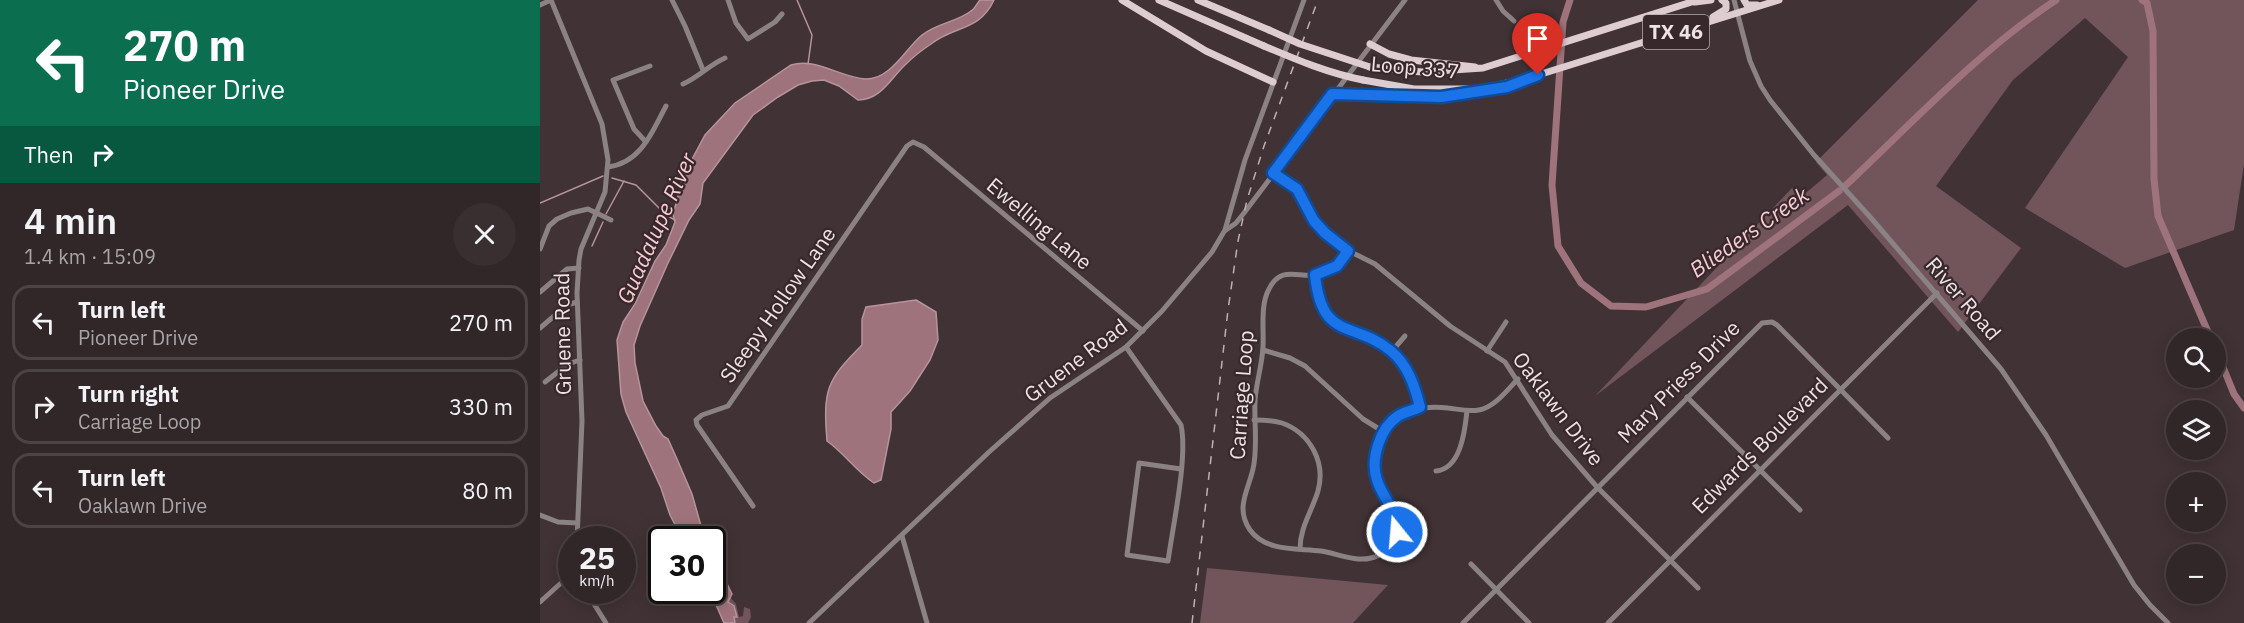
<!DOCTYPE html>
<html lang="en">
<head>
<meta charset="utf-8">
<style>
	body { margin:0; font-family:"IBM Plex Sans",sans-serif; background:#392e30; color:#f1f3f6; height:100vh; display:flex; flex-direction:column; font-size:22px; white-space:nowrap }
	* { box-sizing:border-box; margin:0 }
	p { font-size:20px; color:#a8a5a8 }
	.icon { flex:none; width:33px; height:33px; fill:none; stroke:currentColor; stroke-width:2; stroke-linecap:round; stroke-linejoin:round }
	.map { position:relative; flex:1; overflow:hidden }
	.side { display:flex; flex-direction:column; background:#312628; width:540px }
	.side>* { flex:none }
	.banner { background:#0b6e4f; color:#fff; overflow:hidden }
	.fabs { position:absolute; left:1626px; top:328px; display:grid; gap:12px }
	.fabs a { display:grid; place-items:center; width:60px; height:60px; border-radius:50%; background:#312628; box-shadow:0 3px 15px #0003,0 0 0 2px #4c4345; font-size:30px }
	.speed { position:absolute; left:18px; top:526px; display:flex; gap:12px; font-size:30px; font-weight:700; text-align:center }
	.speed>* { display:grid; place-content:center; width:78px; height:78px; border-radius:50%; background:#312628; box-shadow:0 3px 15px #0003,0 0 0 2px #4c4345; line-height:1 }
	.speed small { font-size:15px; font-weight:400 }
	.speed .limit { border:3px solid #111; border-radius:9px; background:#fff; color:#111 }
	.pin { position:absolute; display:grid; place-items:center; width:51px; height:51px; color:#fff; margin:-62px -26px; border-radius:50% 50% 50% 0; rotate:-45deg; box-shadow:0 0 6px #0007 }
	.pin .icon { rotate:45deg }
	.me { position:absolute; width:66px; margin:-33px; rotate:343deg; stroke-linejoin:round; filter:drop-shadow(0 0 4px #0008) }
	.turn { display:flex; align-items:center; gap:21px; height:126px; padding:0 24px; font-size:27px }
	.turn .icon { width:78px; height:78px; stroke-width:2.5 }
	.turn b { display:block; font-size:42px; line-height:51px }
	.then { display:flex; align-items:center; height:57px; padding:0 24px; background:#0003; gap:12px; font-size:22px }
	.round { display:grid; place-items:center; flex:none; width:63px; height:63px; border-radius:32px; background:#392e30 }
	.head { display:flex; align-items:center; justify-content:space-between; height:102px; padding:0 24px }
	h1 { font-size:36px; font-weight:600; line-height:45px }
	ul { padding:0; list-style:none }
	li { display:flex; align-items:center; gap:18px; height:75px; margin:0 12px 9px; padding:0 12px; border:3px solid #4c4345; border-radius:18px }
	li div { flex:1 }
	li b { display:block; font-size:22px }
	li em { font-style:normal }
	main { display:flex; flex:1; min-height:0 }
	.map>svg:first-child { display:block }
	.green { fill:#71555b }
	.water { fill:#9f737c; stroke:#b6949b; stroke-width:1.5 }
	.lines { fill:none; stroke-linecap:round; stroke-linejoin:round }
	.stream { stroke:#b6949b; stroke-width:1.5 }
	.river { stroke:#9f737c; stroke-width:7 }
	.minor { stroke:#8a8283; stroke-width:5 }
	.major { stroke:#decdd0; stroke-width:7 }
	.rail { stroke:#bdb1b4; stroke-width:1.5; stroke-dasharray:8 8; stroke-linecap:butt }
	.major-bridge { stroke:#decdd0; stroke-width:7 }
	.route-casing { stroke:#114b97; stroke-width:15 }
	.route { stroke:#1a73e8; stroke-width:10 }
	.labels { text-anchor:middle; stroke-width:4.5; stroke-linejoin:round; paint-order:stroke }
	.shield { fill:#37282b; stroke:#b6aaac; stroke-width:1.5 }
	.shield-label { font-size:20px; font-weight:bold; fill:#ede2e4 }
	.street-label { font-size:21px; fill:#ede2e4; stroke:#37282b }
	.water-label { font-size:22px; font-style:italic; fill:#f9ccd4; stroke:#37282b }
</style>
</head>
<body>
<main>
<section class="side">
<div class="banner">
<div class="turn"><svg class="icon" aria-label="left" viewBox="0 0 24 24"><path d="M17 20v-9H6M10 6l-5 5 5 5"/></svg><div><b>270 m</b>Pioneer Drive</div></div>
<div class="then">Then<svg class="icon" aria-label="right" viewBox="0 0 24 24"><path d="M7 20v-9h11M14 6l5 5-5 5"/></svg></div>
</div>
<div class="head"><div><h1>4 min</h1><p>1.4 km · 15:09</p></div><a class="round"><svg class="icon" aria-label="close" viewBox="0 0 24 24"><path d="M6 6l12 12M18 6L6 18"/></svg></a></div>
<ul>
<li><svg class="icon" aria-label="left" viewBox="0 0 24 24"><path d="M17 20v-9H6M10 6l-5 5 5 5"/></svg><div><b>Turn left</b><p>Pioneer Drive</p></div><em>270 m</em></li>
<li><svg class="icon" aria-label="right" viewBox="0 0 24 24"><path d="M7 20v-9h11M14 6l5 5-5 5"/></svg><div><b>Turn right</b><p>Carriage Loop</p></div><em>330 m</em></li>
<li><svg class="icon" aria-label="left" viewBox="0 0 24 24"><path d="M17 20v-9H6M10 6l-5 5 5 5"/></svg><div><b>Turn left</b><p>Oaklawn Drive</p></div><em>80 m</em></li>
</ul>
</section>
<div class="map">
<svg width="1704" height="623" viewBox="0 0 1704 623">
	<rect width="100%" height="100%" fill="#413235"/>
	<g class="green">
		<path d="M1438,0H1704V164L1694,230L1585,268L1485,208L1588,57L1545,18L1473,80L1396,186L1481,248L1418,332L1308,205L1055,396L1252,188L1260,198L1287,175L1276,162Z"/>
		<path d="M667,568L848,585L813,623H660Z"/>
		<path d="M190,597L196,604L199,617L203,616L204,607L210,609L211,617L208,623H195L193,617H196L188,602Z"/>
	</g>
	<g class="water">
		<path d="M440,0H454C439,32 415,25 391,44C382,50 373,57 365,65C351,78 341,100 318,100L299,86L284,80L272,81L258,85L238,97L213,115L163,183L160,204L149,220L128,263L100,326L94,345L95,363L103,401L116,426L123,436L128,439L137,459L152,494L165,540H143L130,515L121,488L86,412L81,394L77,340L83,322L95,304L115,261L126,245L135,222L133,215L143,176L165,135L195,103L251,65C276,57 301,78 326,79C351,79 365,49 382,35C397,23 417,22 431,11C435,9 437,3 440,0Z"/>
		<path d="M376,300L396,312L398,340L390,360L370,391L351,412V429L341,480L334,483C316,471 304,453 287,441C283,390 286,381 322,345V319L326,307Z"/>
		<path d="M173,555L192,594L188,602L194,606L197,617H194L195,623H184L170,591H172Z"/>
	</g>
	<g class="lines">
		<g class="stream">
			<path d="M257,0L272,35L268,64"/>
			<path d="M72,178L96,185L126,215L135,220"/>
			<path d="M0,203L63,176"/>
			<path d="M66,214L84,181"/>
			<path d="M52,246L63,222"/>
		</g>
		<g class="river">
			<path d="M1030,0L1023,22L1012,185L1018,246L1041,283L1071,306L1106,307L1167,289L1299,191"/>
			<path d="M1602,0L1607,3L1613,31L1614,179L1618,216L1671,339"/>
			<path d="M1306,185C1373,122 1440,50 1516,0"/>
			<path d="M1676,350L1694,394L1704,408"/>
		</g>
		<g class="minor">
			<path d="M11,0L62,124L68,160L65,192L41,249L39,260L37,293L42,421L37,540"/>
			<path d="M132,0L145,26L163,70"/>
			<path d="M188,0L196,23L208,39L235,22L242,14"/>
			<path d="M956,0L963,11L974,21"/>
			<path d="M1194,0L1210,61L1221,86L1230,100L1274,155L1331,218L1461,369L1506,435L1594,585L1610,605L1628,623"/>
			<path d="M0,5L11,0"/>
			<path d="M143,84C159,77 169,65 185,58"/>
			<path d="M106,142L94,129L73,80L110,66"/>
			<path d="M68,167C101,163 112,132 126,106"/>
			<path d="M733,173L757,190L774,221L785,233L809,251L835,264L910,326L965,362L1012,435L1057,487L1158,588"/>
			<path d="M686,230L696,223L704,213L865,0"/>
			<path d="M0,249L9,226L17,219L31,213L48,209L71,220"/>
			<path d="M809,251C800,262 792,272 777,275C758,278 741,265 729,289C720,305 724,330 723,347C722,366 716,383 715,401C714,423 718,448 713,469C708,491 695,508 710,530C726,552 757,548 781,551C800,554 821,565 839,555C844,552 847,548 851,543C866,522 844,501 837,480C832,466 836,445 844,432C857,410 884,405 908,408C918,409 928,412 939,410C955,407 967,390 978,379"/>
			<path d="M775,275C782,342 813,320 851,351C868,365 875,387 880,407"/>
			<path d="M0,292L27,269L39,268"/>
			<path d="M0,328L27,305L37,302"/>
			<path d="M586,347L641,425C648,457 633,525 628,561L587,555L599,463L641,469"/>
			<path d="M723,350L750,358L765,366L823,419L844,432"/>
			<path d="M852,351L865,336"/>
			<path d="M947,351L966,322"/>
			<path d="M5,382L28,364L40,360"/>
			<path d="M1147,397L1260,510"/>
			<path d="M714,420C723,420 733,420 742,423C770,433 786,462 778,491C772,511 760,527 760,549"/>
			<path d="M896,471C921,469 925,430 927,411"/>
			<path d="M213,506L157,425L156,420L162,415L188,406L367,146L373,142L384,147L603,331"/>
			<path d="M0,515L18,522L37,523"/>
			<path d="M362,536L387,623"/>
			<path d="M931,564L989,623"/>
			<path d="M46,591L66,623"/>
			<path d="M0,602L32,573"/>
			<path d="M269,623L449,452L510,398L586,347L622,311L672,252L685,230L705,160L764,0"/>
			<path d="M923,623L1222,323L1232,322L1237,325L1348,438"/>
			<path d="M1068,623L1397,293"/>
		</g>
		<g class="major">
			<path d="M582,0L666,51L733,82"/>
			<path d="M619,0L724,46"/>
			<path d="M658,0L729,30"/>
			<path d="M1204,0L1207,5H1217"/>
			<path d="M1155,2L1171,0"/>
			<path d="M1173,17L1186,9V3L1182,0"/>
			<path d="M830,44L849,54L871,60L935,67"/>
			<path d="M830,67L882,72L943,68L1158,0"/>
			<path d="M823,80L874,89H931L951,87L998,75L1239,0"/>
			<path d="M792,94L883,98L940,93"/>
		</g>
		<path class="rail" d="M652,623L688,310L698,241L707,200L724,146L778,0"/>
		<g class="major-bridge">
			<path d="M729,30L760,44L830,67"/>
			<path d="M724,46C757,60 788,73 823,80"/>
		</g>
	</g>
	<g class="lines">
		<defs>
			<path id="route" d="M857,532C859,513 842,497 837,480C830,459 840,428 858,416C865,412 874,410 880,407C875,387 868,365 851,351C813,320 782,342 775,275L797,266L808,251L785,233L774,221L757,189L733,173L792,94L901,97L967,87L998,75"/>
		</defs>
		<use href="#route" class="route-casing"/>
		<use href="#route" class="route"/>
	</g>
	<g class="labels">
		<rect class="shield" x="1103" y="15" width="66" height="34" rx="4.5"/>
		<g class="shield-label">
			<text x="1136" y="39">TX 46</text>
		</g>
		<g class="street-label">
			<text transform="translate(875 68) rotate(5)" y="7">Loop 337</text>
			<text transform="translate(499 224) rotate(40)" y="7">Ewelling Lane</text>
			<text transform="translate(1423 299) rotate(49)" y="7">River Road</text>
			<text transform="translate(238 305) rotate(-55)" y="7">Sleepy Hollow Lane</text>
			<text transform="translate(23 334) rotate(-91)" y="7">Gruene Road</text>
			<text transform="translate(536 361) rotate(-37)" y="7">Gruene Road</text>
			<text transform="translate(1139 382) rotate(-45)" y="7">Mary Priess Drive</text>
			<text transform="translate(702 395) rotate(-86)" y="7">Carriage Loop</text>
			<text transform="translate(1018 409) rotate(53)" y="7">Oaklawn Drive</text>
			<text transform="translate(1220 446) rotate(-45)" y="7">Edwards Boulevard</text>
		</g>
		<g class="water-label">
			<text transform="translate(116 228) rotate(-66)" y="8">Guadalupe River</text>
			<text transform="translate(1209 232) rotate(-35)" y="8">Blieders Creek</text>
		</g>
	</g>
</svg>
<div class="fabs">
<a><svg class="icon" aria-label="search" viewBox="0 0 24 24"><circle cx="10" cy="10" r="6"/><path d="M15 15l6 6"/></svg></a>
<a><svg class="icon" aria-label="layers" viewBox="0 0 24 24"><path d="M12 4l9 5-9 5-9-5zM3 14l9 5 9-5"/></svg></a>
<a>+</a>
<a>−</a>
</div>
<div class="speed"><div>25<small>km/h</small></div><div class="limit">30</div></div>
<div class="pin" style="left:998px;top:75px;background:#d93025"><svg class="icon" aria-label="arrive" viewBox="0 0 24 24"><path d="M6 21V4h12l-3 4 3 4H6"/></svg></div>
<svg class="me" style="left:857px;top:532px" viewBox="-20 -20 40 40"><circle r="17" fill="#1a73e8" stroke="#fff" stroke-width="3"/><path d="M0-11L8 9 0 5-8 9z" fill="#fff"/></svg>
</div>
</main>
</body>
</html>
